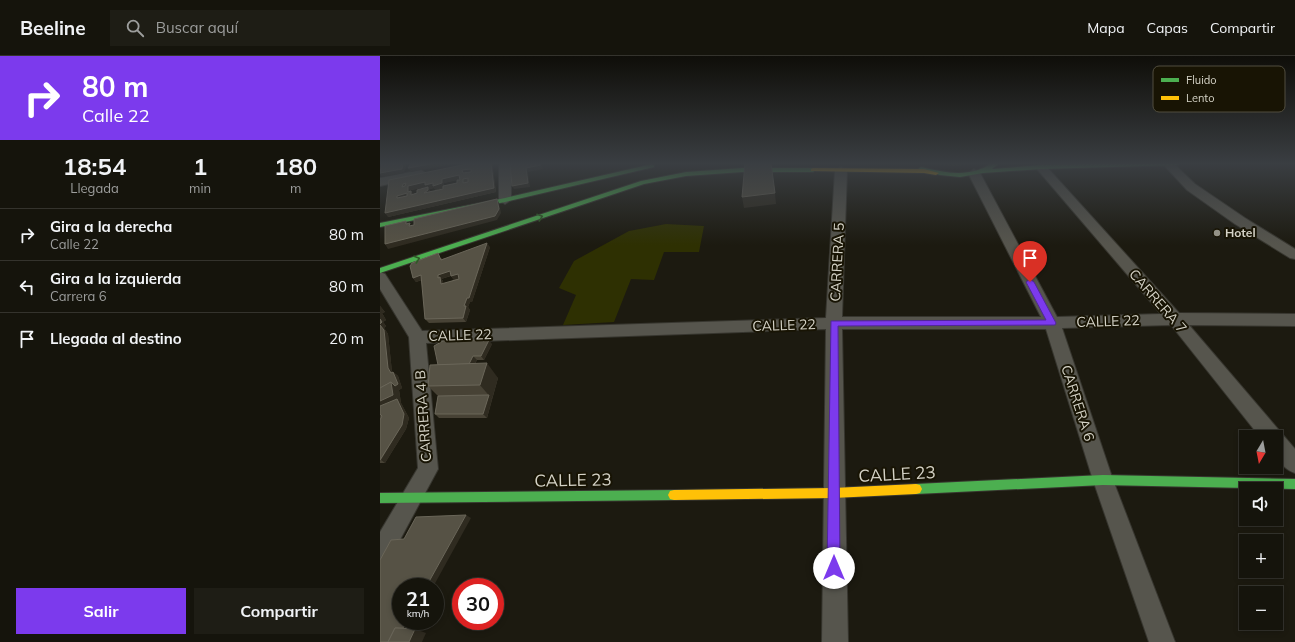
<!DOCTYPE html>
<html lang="es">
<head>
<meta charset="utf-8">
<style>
	body { margin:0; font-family:Mulish,sans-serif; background:#1e1d15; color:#f1f3f6; height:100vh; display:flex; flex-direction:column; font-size:15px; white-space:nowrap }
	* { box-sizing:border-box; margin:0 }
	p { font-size:13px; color:#9d9e9d }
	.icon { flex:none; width:22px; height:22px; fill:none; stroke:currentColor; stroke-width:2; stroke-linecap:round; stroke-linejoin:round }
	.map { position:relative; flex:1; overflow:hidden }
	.side { display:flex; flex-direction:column; background:#15140c; width:380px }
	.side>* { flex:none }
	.hud { background:#7c3aed; color:#fff; overflow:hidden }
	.needle { width:26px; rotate:190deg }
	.controls { position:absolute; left:859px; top:374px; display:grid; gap:8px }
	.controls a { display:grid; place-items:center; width:44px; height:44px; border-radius:0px; background:#15140c; box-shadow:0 2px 6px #0003,0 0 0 1px #34332d; font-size:20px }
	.speed { position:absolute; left:12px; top:522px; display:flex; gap:8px; font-size:20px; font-weight:700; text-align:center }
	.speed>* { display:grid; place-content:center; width:52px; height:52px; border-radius:50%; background:#15140c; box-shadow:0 2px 6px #0003,0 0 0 1px #34332d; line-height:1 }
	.speed small { font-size:10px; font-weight:400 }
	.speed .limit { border:6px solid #d22; background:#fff; color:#111 }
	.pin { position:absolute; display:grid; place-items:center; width:34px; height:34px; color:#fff; margin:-41px -17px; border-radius:50% 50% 50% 0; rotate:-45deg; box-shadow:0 0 4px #0007 }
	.pin .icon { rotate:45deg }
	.me { position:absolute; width:44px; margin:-22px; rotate:0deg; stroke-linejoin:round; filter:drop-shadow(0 0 3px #0008) }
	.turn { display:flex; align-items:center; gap:14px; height:84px; padding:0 16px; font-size:18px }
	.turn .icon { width:52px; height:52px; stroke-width:2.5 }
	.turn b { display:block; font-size:28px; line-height:34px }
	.eta { display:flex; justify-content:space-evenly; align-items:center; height:68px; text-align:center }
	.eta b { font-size:24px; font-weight:700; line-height:28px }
	.cta { display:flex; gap:8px; margin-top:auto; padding:8px 16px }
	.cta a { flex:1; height:46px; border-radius:0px; background:#7c3aed; color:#fff; font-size:16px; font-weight:700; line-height:46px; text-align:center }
	.cta a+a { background:#1e1d15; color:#f1f3f6 }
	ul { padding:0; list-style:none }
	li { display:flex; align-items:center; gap:12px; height:52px; padding:0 16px; border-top:1px solid #34332d }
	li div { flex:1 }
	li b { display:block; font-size:15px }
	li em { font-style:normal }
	header { display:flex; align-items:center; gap:24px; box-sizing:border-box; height:56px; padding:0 20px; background:#15140c; border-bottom:1px solid #34332d }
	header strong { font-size:19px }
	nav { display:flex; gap:22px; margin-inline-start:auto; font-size:14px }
	.search { width:280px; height:36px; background:#1e1d15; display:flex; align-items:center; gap:10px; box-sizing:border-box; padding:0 14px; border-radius:0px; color:#9d9e9d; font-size:15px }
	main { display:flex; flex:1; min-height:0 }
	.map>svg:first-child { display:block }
	.green { fill:#2e3002 }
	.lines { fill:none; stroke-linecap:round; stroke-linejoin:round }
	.street-casing { stroke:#37362f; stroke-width:2 }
	.fast-casing { stroke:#37362f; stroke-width:2 }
	.slow-casing { stroke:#37362f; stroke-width:2 }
	.street { fill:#56554d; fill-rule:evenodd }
	.fast { fill:#4caf50; fill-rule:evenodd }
	.slow { fill:#ffc107; fill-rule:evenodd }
	.wall { fill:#474235; fill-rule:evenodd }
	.shaded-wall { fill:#2f2b20 }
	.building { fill:#565245; stroke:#6a6659; fill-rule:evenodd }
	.oneway { stroke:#2f5a26 }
	.route { fill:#7c3aed; stroke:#51269a }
	.poi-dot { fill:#949287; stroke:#181404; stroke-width:1.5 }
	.labels { text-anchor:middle; stroke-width:4; stroke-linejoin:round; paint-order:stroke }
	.far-poi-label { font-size:12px; font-weight:bold; fill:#d5d3c7; stroke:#181404; text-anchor:start }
	.street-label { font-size:14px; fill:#d5d3c7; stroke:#181404 }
	.near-street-label { font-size:17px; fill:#d5d3c7; stroke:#181404 }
	.key { fill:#181404; stroke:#514d3e; stroke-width:1 }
	.key-label { font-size:11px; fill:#d5d3c7 }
</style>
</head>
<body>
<header>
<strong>Beeline</strong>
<div class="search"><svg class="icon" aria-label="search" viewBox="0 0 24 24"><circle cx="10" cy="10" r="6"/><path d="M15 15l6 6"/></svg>Buscar aquí</div>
<nav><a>Mapa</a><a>Capas</a><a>Compartir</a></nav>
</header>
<main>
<section class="side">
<div class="hud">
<div class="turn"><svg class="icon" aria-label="right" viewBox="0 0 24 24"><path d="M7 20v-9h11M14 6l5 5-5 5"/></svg><div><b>80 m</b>Calle 22</div></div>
</div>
<div class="eta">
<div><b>18:54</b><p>Llegada</p></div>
<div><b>1</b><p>min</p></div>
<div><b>180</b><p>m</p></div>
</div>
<ul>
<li><svg class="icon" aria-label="right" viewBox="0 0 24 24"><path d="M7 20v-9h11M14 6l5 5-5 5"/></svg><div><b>Gira a la derecha</b><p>Calle 22</p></div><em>80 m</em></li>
<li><svg class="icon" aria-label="left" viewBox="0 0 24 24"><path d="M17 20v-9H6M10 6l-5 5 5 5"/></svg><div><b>Gira a la izquierda</b><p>Carrera 6</p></div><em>80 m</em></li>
<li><svg class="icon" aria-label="arrive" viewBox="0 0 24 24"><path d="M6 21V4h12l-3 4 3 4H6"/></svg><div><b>Llegada al destino</b></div><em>20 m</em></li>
</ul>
<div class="cta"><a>Salir</a><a>Compartir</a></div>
</section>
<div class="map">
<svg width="915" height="586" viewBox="0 0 915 586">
	<rect width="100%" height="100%" fill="#1c1a10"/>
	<g class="green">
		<path d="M537,107H605L574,110Z"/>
		<path d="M286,168L324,170L319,196H284L274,224L251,223L234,266L183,269L196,239L179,232L194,205L249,175Z"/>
	</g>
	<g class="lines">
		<defs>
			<g id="street">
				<path d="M119,107H131V144L125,148L119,144Z"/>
				<path d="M782,107H793L815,128L865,162L915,193V203L910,202L855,168L807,134Z"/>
				<path d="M661,108L665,109L799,257L915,258V270L809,269L915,393V417C897,410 896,398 896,381H880L791,269L682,272L733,424L795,586H769L713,424L666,273H462L468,586H442L446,273L46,287L58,413L8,506L0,510V476L38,412L29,281L0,233V216L5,218L42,275L446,262L455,114L461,111L467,114L462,261H661L588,117L594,113L600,117L677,261L781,258L657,113L655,111Z"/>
				<path d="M41,114L47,118L45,120L0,130V122Z"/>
			</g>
			<g id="fast">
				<path d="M612,107H619L612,113L661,109L747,107H800L797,109L661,113L603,117L580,121L560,119L538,113L541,111C566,117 590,122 612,107Z"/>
				<path d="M272,108L274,109V111L125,146L0,171V167L125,142Z"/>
				<path d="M362,112H433L436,114L433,116H362L306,120L264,128L0,217V212L261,125L306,116Z"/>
				<path d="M723,419L915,423V433L723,429L536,438L532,437L530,433L532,429L536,428Z"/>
				<path d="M294,434L298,435L300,439L298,443L294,444L0,447V437Z"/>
			</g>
			<g id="slow">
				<path d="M433,112L544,113L559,117L556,119L544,117L431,115V113Z"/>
				<path d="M536,428L540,429L542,433L540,437L536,438L453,442L294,444L290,443L288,439L290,435L294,434L453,432Z"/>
			</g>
		</defs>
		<use href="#street" class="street-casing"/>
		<use href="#fast" class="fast-casing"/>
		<use href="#slow" class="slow-casing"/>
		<use href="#street" class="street"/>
		<use href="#fast" class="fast"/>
		<use href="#slow" class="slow"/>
	</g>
	<g class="wall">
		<path d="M92,107H112L116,136L8,161L9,124ZM80,123L77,127L64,130V127ZM46,131L47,132L37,137L33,138L31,135V134ZM54,132L56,134L63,132V133L50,136L49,133Z"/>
		<path d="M110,191L92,246H90L88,251L90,254L86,266L49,267L45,263L42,224L36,226L33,222L61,202L62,203ZM71,220L74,224L63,228V225L61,223Z"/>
		<path d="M0,250L5,256L2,257L6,264L3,266L6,270L4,272L8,278L12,316H13L18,320L22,332L19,334L21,347L29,362L26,373L5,407H0Z"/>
		<path d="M112,288L104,304H97L95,308L118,322L107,362H59L55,358L58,340L48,330L58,309Z"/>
	</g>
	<g class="shaded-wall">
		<path d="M23,107H27L24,117L2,121L0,118V117Z"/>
		<path d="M56,107H78L31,116L28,112Z"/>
		<path d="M111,107H112L116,136L8,161L5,157L114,132Z"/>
		<path d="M161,107L163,113L148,116L150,131L134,133L132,130L146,112Z"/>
		<path d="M91,113L93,117H83L82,114Z"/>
		<path d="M79,119L82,123L64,127V131L56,134L54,132L49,133L50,135V138L44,137L48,133L46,131L31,134V135L34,139L33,143L28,136V130Z"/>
		<path d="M27,137L30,141L17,142V140Z"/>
		<path d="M395,137L396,148L364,152L362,141Z"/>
		<path d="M117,143L119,147L121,157L117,164L8,193L5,188Z"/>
		<path d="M107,187L110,191L92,246H90L88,251L90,254L86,266L83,262L84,250Z"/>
		<path d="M70,215L73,219L61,223L63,225L64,232L61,228L58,219Z"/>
		<path d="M78,218L81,222L74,224L71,220Z"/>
		<path d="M41,219L44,223L36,226L33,222Z"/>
		<path d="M0,250L5,256L2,257L6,264L3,266L6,270L4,272L8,278L12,316L11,317L8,312L0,269Z"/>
		<path d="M109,284L112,288L104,304L101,300Z"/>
		<path d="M93,300L97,304L92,312L89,308Z"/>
		<path d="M107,307L118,322L112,343L100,329Z"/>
		<path d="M13,316L18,320L22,332L19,334L21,347L29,362L26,373L5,407L1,404L22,369L0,356V338L11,326Z"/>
		<path d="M109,339L112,343L107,362L103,358Z"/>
		<path d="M86,459L91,462L53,531H46Z"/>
		<path d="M27,565H34L23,586H15Z"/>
		<path d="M35,573L46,577L42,586H29Z"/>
	</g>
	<g class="building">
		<path d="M2,107H23L22,113L0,117Z"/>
		<path d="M31,107H56L28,112Z"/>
		<path d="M92,107H111L114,132L5,157L9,124ZM91,113V116L83,117L82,114ZM79,119L80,124H77V127L63,130V133L44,137L48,134V131L37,134V137L31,139V135L28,136V130L45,126V129L53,127V130L62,127V123ZM88,122V126L83,127V123ZM26,127L25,130L22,131L23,128ZM27,137V140L17,142V140Z"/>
		<path d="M130,107H161V109L146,112L148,127L132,130Z"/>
		<path d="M365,107H391L395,137L362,141Z"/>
		<path d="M117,143L119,153L115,160L5,188V170L26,165V168L30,167L29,170L34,169V163Z"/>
		<path d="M107,187L89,242H87L84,250H86L83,262L45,263L41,219L33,222L30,210L32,207L58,197L61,204ZM70,215L71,220L78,218L79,223L61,228L60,221L58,222V219Z"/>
		<path d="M0,263L2,266L0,268Z"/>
		<path d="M0,269L4,274L8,312L11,317L13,316L18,328L15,330L11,326L0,332Z"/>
		<path d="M109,284L101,300H93L89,308L58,309L54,290L63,285Z"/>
		<path d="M107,307L100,329L48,330L50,309Z"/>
		<path d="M11,326L13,339L0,345V332Z"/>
		<path d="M109,339L103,358H55L58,340Z"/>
		<path d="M17,343L24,358L22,369L0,404V364L2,360L0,358V350Z"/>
		<path d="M86,459L46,531H21V565H27L23,572H15L8,586H0V504L11,484L24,483L36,461Z"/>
		<path d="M15,572L35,573L29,586H8Z"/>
	</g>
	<defs><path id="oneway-chevron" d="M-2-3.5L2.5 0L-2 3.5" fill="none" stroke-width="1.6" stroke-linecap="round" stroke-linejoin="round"/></defs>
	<g class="oneway">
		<use href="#oneway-chevron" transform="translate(160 161) rotate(-19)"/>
		<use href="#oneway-chevron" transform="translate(37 203) rotate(-19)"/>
	</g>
	<linearGradient id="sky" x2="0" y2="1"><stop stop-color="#0f0e09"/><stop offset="0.57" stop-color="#3a3e42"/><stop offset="1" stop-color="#3a3e42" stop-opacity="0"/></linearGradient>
	<rect width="915" height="189" fill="url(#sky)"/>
	<path class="route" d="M650,223L654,226L676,267L675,269L458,270L460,512L458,516L454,518L449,516L447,512L451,265L666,264L646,226Z"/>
	<circle class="poi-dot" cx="837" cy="177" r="4"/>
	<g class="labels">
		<g class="far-poi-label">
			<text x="845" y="181">Hotel</text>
		</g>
		<g class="street-label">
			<text transform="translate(457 206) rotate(-87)" y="5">CARRERA 5</text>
			<text transform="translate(778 245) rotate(49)" y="5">CARRERA 7</text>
			<text transform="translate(728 265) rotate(-2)" y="5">CALLE 22</text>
			<text transform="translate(404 269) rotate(-2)" y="5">CALLE 22</text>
			<text transform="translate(80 279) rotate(-2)" y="5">CALLE 22</text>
			<text transform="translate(698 347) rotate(72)" y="5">CARRERA 6</text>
			<text transform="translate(43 360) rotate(-94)" y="5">CARRERA 4 B</text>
		</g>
		<g class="near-street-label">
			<text transform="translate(517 418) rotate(-3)" y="6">CALLE 23</text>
			<text transform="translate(193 424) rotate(-1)" y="6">CALLE 23</text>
		</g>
	</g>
	<rect x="773" y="10" width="132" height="46" rx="6" class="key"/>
	<rect x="781" y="22" width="18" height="4" fill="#4caf50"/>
	<rect x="781" y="40" width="18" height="4" fill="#ffc107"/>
	<g class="key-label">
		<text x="806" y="28">Fluido</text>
		<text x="806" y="46">Lento</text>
	</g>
</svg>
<div class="controls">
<a><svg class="needle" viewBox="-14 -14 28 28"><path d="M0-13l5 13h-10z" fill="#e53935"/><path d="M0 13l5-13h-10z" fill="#9d9e9d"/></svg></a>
<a><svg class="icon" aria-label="sound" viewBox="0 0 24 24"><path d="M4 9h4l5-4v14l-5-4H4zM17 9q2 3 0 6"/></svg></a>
<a>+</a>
<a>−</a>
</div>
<div class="speed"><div>21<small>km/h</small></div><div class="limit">30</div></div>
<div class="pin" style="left:650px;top:226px;background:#d93025"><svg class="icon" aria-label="arrive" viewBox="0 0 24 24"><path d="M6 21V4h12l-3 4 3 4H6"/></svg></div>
<svg class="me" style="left:454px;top:512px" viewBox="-20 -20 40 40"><circle r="19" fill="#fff"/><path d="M0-13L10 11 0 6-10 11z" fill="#7c3aed"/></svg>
</div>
</main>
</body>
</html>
